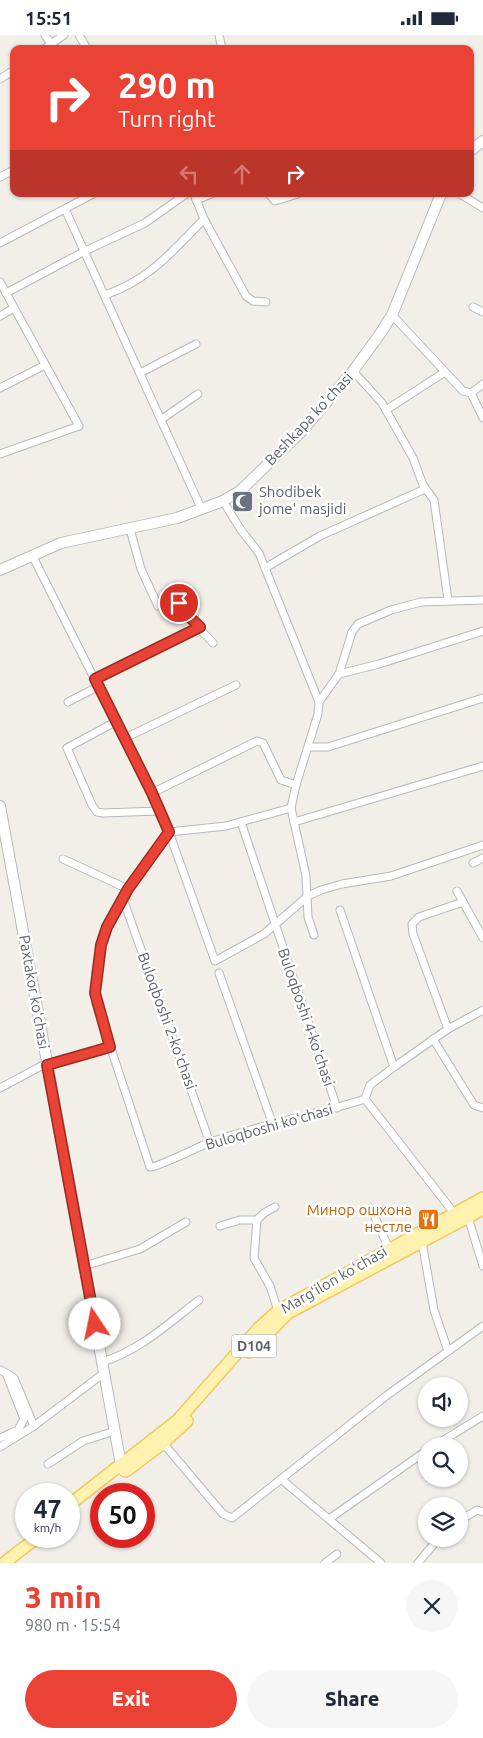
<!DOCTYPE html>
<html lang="en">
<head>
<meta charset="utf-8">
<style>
	body { margin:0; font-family:Ubuntu,sans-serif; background:#f6f6f7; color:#1f2937; height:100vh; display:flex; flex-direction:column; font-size:19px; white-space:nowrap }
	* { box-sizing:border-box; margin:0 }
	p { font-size:16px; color:#747a83 }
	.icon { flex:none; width:28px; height:28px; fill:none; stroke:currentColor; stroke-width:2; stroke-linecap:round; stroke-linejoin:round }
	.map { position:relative; height:1528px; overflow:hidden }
	.sheet { display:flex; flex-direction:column; background:#fff; flex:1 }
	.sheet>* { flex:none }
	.hud { position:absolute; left:10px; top:10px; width:464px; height:152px; border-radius:10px; box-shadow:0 1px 4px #0004; background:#ea4335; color:#fff; overflow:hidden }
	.tools { position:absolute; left:418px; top:1342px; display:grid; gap:10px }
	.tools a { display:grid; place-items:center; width:50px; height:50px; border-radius:50%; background:#fff; box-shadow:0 1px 4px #0004; font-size:25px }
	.speed { position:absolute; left:15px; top:1448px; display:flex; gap:10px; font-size:25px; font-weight:700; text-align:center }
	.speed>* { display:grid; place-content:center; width:65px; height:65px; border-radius:50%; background:#fff; box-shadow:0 1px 4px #0004; line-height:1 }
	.speed small { font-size:12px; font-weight:400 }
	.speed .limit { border:8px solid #d22; background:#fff; color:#111 }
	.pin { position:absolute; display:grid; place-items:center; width:42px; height:42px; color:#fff; margin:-21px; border:2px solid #fff; border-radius:50%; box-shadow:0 1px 5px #0007 }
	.me { position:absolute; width:55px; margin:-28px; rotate:349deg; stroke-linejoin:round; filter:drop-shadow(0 0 4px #0008) }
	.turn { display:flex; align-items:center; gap:18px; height:105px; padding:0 25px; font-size:22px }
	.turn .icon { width:65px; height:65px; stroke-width:2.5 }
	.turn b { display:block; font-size:35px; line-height:42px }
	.lanes { display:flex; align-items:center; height:48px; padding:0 25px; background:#0003; justify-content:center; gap:25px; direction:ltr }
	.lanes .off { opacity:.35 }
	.round { display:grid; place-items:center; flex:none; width:52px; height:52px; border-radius:26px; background:#f6f6f7 }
	.summary { display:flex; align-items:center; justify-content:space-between; height:85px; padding:0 25px }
	h1 { font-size:30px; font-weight:800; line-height:38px; color:#ea4335 }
	.action { display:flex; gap:10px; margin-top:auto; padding:10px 25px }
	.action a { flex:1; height:58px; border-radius:30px; background:#ea4335; color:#fff; font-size:20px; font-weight:800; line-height:58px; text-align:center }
	.action a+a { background:#f6f6f7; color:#1f2937 }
	.status { display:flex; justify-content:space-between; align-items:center; height:35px; padding:0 25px; background:#fff; direction:ltr }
	.status svg { height:14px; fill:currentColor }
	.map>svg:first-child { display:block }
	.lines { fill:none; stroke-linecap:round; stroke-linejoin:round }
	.street-casing { stroke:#b5b8bc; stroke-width:9 }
	.secondary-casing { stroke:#b6babf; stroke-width:12 }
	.primary-casing { stroke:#f2c960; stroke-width:14 }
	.street { stroke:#fff; stroke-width:7 }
	.secondary { stroke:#fff; stroke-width:10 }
	.primary { stroke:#fff2af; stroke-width:11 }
	.route-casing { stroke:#982c22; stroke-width:12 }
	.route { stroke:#ea4335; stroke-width:9 }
	.labels { text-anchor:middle; stroke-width:5; stroke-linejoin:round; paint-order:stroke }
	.shield { fill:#fff; stroke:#8f9295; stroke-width:1 }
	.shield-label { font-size:14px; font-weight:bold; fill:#5f6368 }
	.street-label { font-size:15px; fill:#5f6368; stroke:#fff }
	.worship-label { font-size:15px; fill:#5b616d; stroke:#fff; text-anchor:start }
	.food-label { font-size:15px; fill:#c56008; stroke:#fff; text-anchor:end }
</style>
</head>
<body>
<div class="status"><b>15:51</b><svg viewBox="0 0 49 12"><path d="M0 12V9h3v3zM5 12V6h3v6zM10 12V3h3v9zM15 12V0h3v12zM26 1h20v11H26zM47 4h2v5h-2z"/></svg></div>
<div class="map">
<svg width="483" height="1528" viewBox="0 0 483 1528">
	<rect width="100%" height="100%" fill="#f1efe8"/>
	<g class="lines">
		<defs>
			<g id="street">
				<path d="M45,0L51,9"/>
				<path d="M79,0L87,14"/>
				<path d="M219,0L222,14"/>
				<path d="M44,14L64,0"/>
				<path d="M0,44L14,35"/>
				<path d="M0,142L14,135"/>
				<path d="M194,159L204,184L246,261L253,266L266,267"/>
				<path d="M269,159L275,166L298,159"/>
				<path d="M460,159L483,173"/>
				<path d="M196,165L211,159"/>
				<path d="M65,174L201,473"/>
				<path d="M0,208L93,159"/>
				<path d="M0,247L6,258"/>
				<path d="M105,260C149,245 172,217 204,184"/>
				<path d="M473,272L483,277"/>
				<path d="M392,280L463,356L471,358L483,383"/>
				<path d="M0,281L14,273"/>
				<path d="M353,336L382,368L413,423L423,450L434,465L448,565"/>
				<path d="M140,338L196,309"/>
				<path d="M0,353L45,330"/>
				<path d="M471,358L483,349"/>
				<path d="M386,375L445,337"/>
				<path d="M162,384L198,359"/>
				<path d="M0,419L79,391L6,258L85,216L145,188L186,159"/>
				<path d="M223,466L241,495L259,518L319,667"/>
				<path d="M130,494L141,534L158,571"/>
				<path d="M32,520L152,758L169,797L215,926L264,899L308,861L321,855L342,849L391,841L483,810"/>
				<path d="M265,533L320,501L425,454"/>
				<path d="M189,557L179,568V572L213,608"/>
				<path d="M339,639L379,629L483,596"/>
				<path d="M95,644L200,592"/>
				<path d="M68,667L99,651"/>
				<path d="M117,686L67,713L92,770L97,777L103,778L159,776"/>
				<path d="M125,703L236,650"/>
				<path d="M309,712H328L483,663"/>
				<path d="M152,758L257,706L263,708L281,745L296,750"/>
				<path d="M291,773L226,791L169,797L128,854L107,892L101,910L96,938V968L150,1132C156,1133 196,1113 206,1109C257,1090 312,1081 365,1064"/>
				<path d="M241,787L337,1073"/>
				<path d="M294,787L483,731"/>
				<path d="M63,824L128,854"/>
				<path d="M473,828L483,823"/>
				<path d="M457,856L483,903"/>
				<path d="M123,864L210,1108"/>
				<path d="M340,875L394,1032"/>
				<path d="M314,900L308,882L306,841L291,773L296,750L318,679L319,667L339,639L352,597L358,589L391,575L421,567L483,565"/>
				<path d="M219,938L273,1090"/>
				<path d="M448,994L413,899L412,889L419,882L463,867"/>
				<path d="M433,1004L474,1070L483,1073"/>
				<path d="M47,1031L110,1012"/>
				<path d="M0,1053L47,1028"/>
				<path d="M365,1064L370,1050L394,1032L448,994L483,975"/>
				<path d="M365,1064L454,1178"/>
				<path d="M275,1172L264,1178L257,1185L254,1223L270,1251L278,1276"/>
				<path d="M371,1173L389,1214"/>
				<path d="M468,1182L483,1231"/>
				<path d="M220,1191L240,1185H257"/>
				<path d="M422,1207L434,1275L448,1316"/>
				<path d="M84,1231L140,1214L186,1187"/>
				<path d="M102,1327C139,1316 169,1288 199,1265"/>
				<path d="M0,1335L6,1338L24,1384L18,1395L0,1403"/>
				<path d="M6,1338L14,1343L34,1391"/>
				<path d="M163,1408L223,1479L232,1483L386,1361L483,1291"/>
				<path d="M434,1411L483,1381"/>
				<path d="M0,1412L34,1391L104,1338"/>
				<path d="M48,1429L83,1406L115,1396"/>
				<path d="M281,1444L381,1528"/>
				<path d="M329,1484L426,1416"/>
				<path d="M459,1486L477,1475L483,1477"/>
				<path d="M325,1528L337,1519"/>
				<path d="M418,1528L438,1504"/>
			</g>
			<g id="secondary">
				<path d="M470,116L483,106"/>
				<path d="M0,535L61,508L177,483L223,466L240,456L301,397L353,336L380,299L392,280L441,159"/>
				<path d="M0,771L121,1430L124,1436"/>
			</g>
			<g id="primary">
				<path d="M249,1317L288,1278L483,1174"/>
				<path d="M126,1436L163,1408L187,1386"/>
				<path d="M69,1470L178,1385L260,1292L278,1276L483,1163"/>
				<path d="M4,1528L39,1501"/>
			</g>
		</defs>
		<use href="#street" class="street-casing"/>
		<use href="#secondary" class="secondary-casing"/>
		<use href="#primary" class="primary-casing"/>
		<use href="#street" class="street"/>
		<use href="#secondary" class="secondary"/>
		<use href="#primary" class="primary"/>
	</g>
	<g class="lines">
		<defs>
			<path id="route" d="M95,1289L47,1030L110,1012L95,958L101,910L107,892L128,854L169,797L152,758L95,644L200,592L179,572V568"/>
		</defs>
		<use href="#route" class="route-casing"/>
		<use href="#route" class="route"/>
	</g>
	<defs>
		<symbol id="mosque-square" viewBox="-11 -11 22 22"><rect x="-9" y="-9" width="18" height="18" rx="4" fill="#6b7280" stroke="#fff"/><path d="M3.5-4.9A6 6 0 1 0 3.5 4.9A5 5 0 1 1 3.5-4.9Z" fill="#fff"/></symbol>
		<symbol id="restaurant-square" viewBox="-11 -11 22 22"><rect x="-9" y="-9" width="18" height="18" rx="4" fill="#e8710a" stroke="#fff"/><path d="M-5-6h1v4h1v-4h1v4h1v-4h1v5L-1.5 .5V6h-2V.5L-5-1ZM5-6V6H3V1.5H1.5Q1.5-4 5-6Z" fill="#fff"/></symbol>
	</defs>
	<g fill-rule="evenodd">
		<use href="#mosque-square" x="230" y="454" width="25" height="25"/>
		<use href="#restaurant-square" x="416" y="1172" width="25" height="25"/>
	</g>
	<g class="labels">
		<rect class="shield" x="231.5" y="1299.5" width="45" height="23" rx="4"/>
		<g class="shield-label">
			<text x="254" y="1316">D104</text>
		</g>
		<g class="street-label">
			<text transform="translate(309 384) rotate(-47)" y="5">Beshkapa ko'chasi</text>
			<text transform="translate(34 957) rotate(80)" y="5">Paxtakor koʻchasi</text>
			<text transform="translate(306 982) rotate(71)" y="5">Buloqboshi 4-koʻchasi</text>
			<text transform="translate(167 986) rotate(70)" y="5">Buloqboshi 2-koʻchasi</text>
			<text transform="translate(269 1092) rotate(-16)" y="5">Buloqboshi koʻchasi</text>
			<text transform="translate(334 1245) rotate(-30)" y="5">Margʻilon koʻchasi</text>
		</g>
		<g class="worship-label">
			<text x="259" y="462">Shodibek<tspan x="259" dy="17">jome' masjidi</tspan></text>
		</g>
		<g class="food-label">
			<text x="412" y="1180">Минор ошхона<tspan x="412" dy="17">нестле</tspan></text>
		</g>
	</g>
</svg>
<div class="tools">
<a><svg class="icon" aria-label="sound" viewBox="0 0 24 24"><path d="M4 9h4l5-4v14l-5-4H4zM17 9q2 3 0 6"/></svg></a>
<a><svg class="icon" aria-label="search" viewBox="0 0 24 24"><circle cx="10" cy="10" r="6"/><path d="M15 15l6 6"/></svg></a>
<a><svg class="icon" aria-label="layers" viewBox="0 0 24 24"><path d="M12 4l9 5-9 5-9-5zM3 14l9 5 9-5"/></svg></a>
</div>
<div class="speed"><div>47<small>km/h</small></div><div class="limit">50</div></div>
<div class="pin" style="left:179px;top:568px;background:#d93025"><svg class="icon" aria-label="arrive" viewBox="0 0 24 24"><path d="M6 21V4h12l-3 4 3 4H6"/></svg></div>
<svg class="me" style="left:95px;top:1289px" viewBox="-20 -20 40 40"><circle r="19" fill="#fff"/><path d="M0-13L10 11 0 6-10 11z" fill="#ea4335"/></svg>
<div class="hud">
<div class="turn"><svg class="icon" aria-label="right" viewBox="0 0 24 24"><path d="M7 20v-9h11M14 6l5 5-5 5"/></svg><div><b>290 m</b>Turn right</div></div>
<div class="lanes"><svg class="icon off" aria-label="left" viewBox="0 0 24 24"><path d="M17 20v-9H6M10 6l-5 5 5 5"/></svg><svg class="icon off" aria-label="ahead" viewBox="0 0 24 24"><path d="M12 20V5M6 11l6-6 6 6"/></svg><svg class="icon" aria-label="right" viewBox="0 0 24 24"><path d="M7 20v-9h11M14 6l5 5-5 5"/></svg></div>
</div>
</div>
<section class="sheet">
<div class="summary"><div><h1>3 min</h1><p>980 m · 15:54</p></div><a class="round"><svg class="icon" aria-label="close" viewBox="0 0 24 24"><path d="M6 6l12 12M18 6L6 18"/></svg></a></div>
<div class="action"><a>Exit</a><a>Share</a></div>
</section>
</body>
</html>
